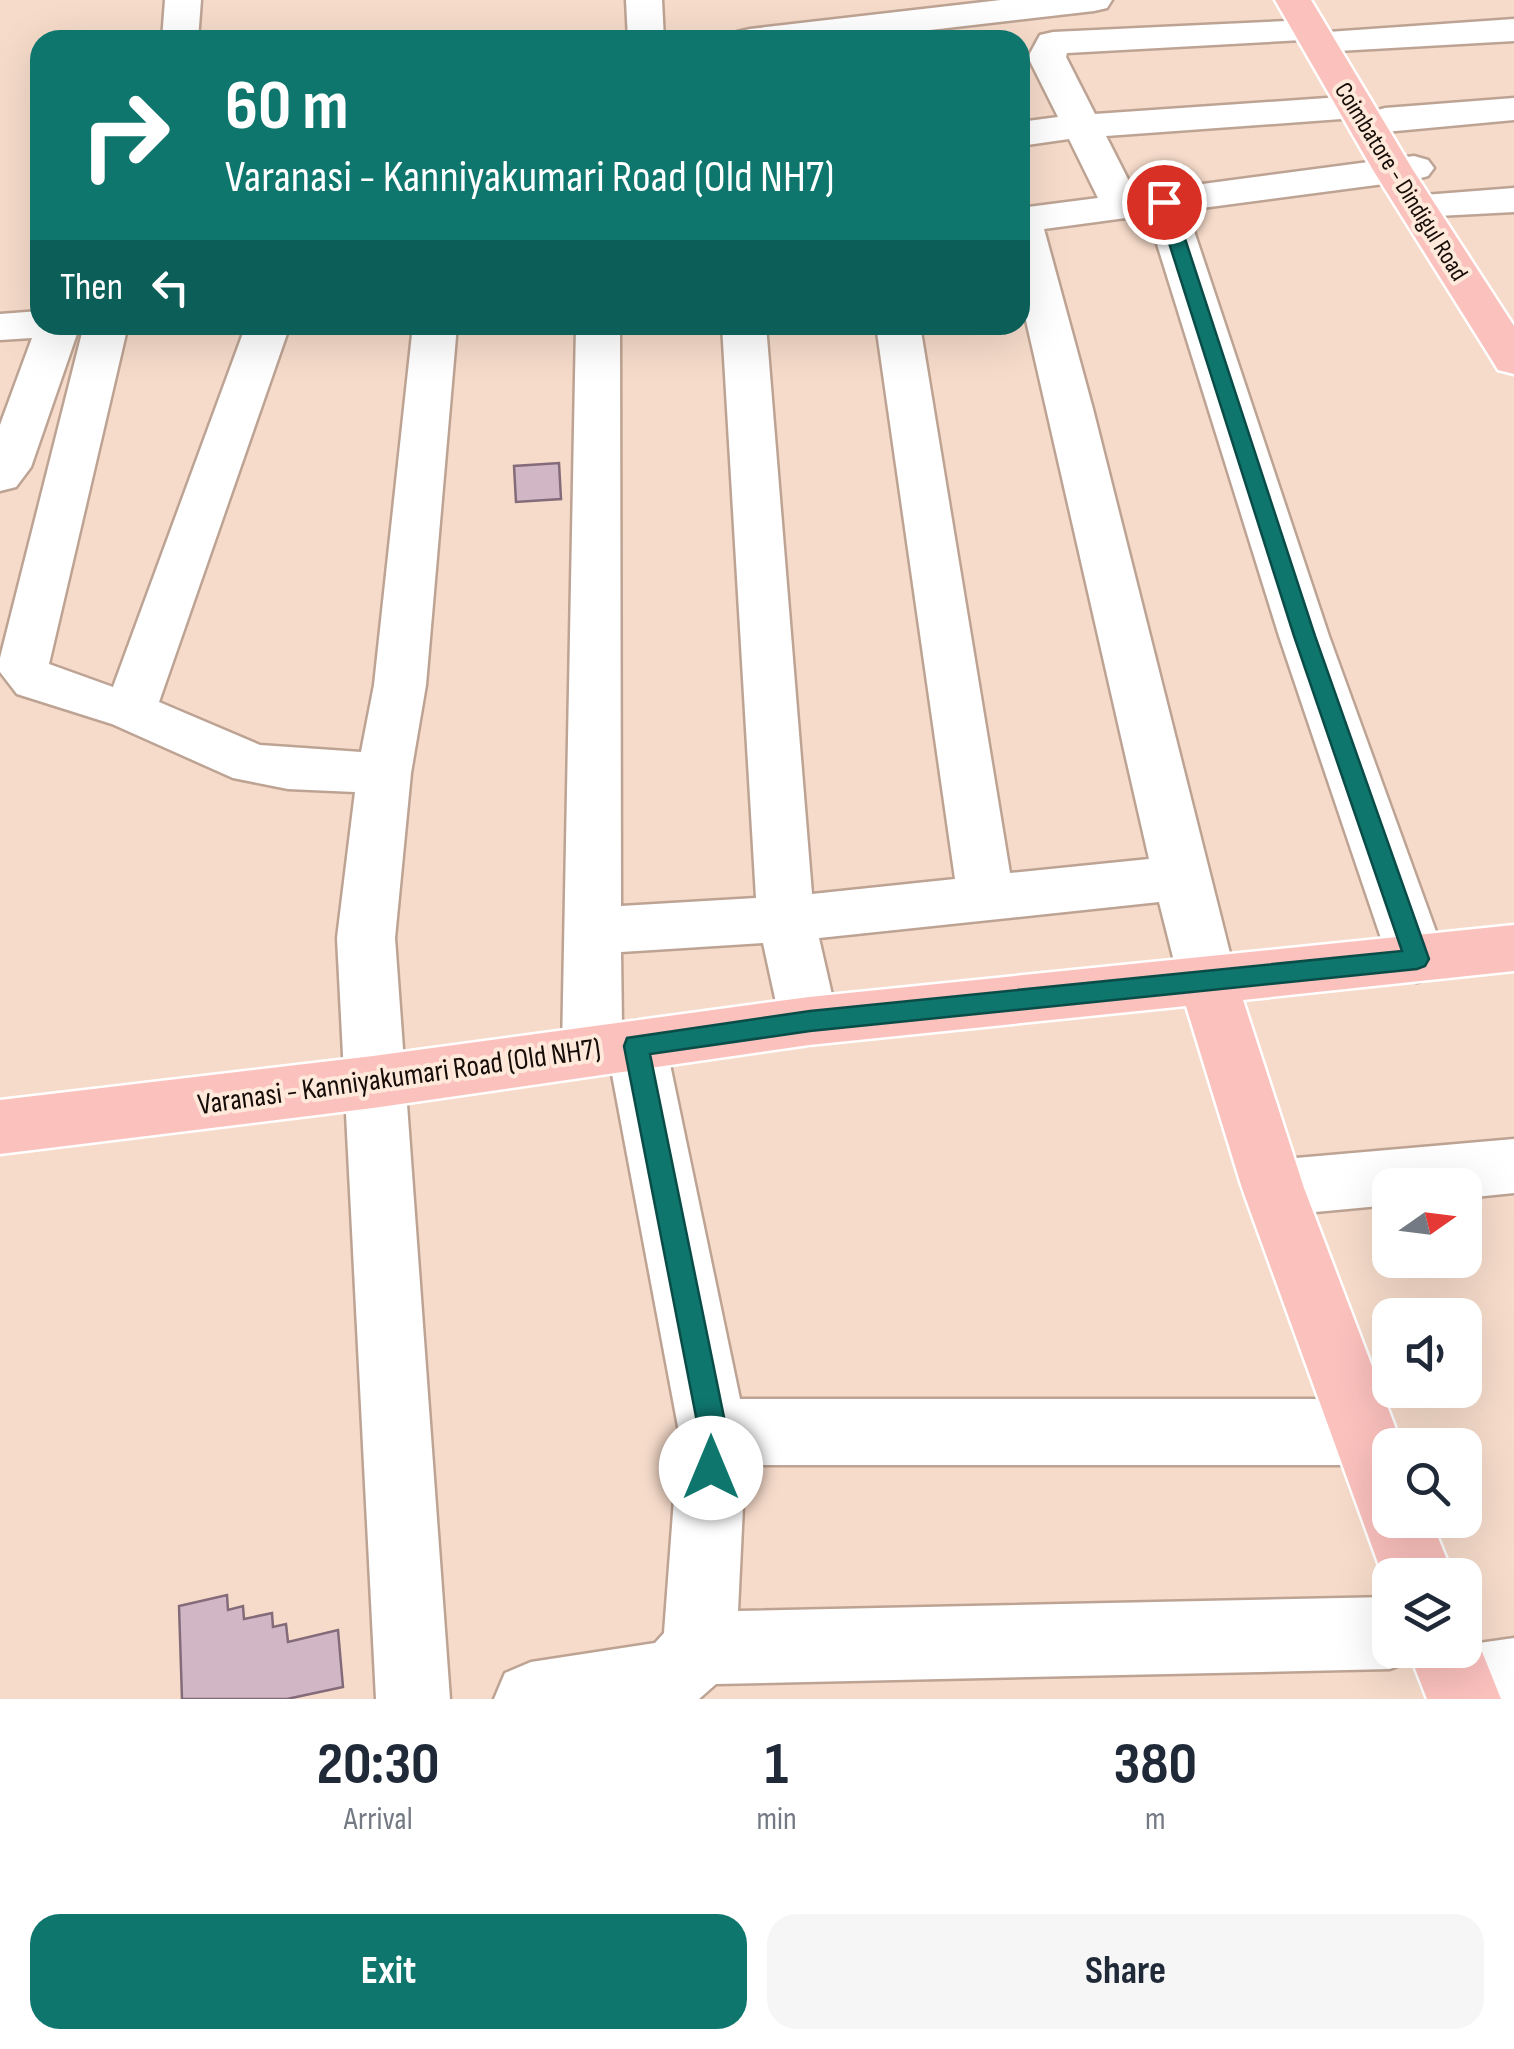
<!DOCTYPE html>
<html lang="en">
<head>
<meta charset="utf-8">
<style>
	body { margin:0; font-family:"Sofia Sans Condensed",sans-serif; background:#f6f6f7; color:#1f2937; height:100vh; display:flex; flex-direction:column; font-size:38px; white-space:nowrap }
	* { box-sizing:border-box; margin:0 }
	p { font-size:32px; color:#747a83 }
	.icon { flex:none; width:55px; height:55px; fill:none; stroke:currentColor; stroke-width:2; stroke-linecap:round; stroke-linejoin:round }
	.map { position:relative; height:1699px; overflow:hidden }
	.panel { display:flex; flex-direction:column; background:#fff; flex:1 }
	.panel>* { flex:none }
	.banner { position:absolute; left:30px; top:30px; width:1000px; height:305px; border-radius:30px; box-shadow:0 10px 40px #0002; background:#0f766e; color:#fff; overflow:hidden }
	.needle { width:65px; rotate:76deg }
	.tools { position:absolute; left:1372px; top:1168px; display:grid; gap:20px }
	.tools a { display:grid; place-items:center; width:110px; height:110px; border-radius:20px; background:#fff; box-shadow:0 10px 40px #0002; font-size:50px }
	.pin { position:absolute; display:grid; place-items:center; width:85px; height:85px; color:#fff; margin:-42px; border:5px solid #fff; border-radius:50%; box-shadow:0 2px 10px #0007 }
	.me { position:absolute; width:110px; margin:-55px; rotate:0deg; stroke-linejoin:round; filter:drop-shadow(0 0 8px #0008) }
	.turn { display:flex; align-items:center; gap:35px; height:210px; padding:0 30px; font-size:45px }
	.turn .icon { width:130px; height:130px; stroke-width:2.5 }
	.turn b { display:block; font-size:70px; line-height:85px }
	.then { display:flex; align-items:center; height:95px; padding:0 30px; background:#0003; gap:20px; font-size:38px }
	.eta { display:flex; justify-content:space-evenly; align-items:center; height:170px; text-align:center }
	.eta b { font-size:60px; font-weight:700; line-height:70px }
	.button { display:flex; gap:20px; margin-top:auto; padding:20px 30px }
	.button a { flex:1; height:115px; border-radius:30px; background:#0f766e; color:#fff; font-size:40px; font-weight:700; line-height:115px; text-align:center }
	.button a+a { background:#f6f6f7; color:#1f2937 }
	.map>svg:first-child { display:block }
	.building { fill:#d1b6c5; stroke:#846b79; stroke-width:2.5 }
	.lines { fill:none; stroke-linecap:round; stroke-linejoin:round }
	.minor-casing { stroke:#bda393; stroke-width:5 }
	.major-casing { stroke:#fff; stroke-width:5 }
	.minor { fill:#fff; fill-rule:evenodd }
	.major { fill:#fbc1bd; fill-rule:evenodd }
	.route { fill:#0f766e; stroke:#0a4d48; stroke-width:2.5 }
	.labels { text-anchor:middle; stroke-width:8; stroke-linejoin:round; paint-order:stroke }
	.far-street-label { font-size:25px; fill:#160d08; stroke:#ffe9db }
	.street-label { font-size:30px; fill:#160d08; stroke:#ffe9db }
</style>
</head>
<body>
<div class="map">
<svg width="1514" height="1699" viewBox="0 0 1514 1699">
	<rect width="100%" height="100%" fill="#f6dbca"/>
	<g class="building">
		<path d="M559,463L561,499L516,502L514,466Z"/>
		<path d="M227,1595L228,1610L243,1606L244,1619L272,1613L273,1627L286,1624L288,1642L338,1630L343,1687L287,1699H182L179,1606Z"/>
	</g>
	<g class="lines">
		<defs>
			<g id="minor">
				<path d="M165,0H201L198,40H162Z"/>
				<path d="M626,0H662L664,40H628Z"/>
				<path d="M1001,0H1112L1107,8L1094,11L844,40H732L737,32L750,29Z"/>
				<path d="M1514,19V41L1338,51L1325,48L1320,39L1067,53L1066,57L1095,114L1355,96L1368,99L1374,107L1368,115L1355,118L1106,136L1135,193L1414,156L1428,160L1434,168L1428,176L1414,180L1187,210L1329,636L1446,959L1437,976L1417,982L1397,976L1388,959L1279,636L1148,215L1044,229L1093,409L1237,981L1228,998L1208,1005L1188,998L1179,981L1159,902L819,938L838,1021L830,1038L809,1045L788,1038L780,1021L763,943L621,952L622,1025L636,1020L657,1027L666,1045L740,1399H1363L1387,1409L1397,1432L1387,1455L1363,1465H745L738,1611L1390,1597V1650H1419L1416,1659L1390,1669L716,1684L699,1699H494L505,1673L531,1662L655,1643L664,1633L679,1432L611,1069L592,1075L571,1068L562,1050L576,325H620L621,906L756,898L722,325H766L812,894L955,879L876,325H920L1010,873L1149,859L1020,294V208L1098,198L1069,139L1020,146V122L1058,117L1028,57L1040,35L1053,32L1310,20L1323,23L1328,32Z"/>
				<path d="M1514,98V120L1385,132L1371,128L1366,120L1371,112L1385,108Z"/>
				<path d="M1514,188V212L1438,216L1424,213L1418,204L1424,195Z"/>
				<path d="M40,311V325H80L31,467L16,487L0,491V425L32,338L0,340V314Z"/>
				<path d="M84,325H128L49,664L113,687L246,325H290L159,702L260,745L361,752L374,685L413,325H457L426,685L411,773L395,938L450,1699H376L337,938L355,792L288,789L233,778L112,724L17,694L0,672V658Z"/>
				<path d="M1514,1139V1193L1465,1198V1185H1390V1205L1273,1216L1251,1208L1242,1188L1251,1168L1273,1160Z"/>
				<path d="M1514,1638V1699H1428L1421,1683L1432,1657L1448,1650H1465V1645Z"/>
			</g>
			<g id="major">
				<path d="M1275,0H1311L1413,170L1514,326V374L1498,370L1492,360L1373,170Z"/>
				<path d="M1514,925V971L1243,1000L1304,1188L1402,1445H1390V1520H1431L1453,1575H1390V1596L1242,1188L1186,1006L809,1045L373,1108L0,1154V1100L373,1056L809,997Z"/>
				<path d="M1465,1622L1471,1624L1501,1699H1427L1408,1650H1465Z"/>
			</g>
		</defs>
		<use href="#minor" class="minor-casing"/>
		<use href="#major" class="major-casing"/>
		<use href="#minor" class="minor"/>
		<use href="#major" class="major"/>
	</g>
	<path class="route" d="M1164,197L1173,202L1315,636L1429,959L1425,966L1417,969L810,1031L650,1054L727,1432L721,1478L711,1482L701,1478L696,1468L699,1432L624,1046L627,1038L810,1011L1402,951L1294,636L1156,202Z"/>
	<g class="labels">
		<g class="far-street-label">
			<text transform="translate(1402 181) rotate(58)" y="9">Coimbatore - Dindigul Road</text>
		</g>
		<g class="street-label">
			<text transform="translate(399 1076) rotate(-8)" y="10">Varanasi - Kanniyakumari Road (Old NH7)</text>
		</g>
	</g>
</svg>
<div class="tools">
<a><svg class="needle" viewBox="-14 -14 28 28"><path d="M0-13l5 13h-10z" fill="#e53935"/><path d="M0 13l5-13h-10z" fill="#747a83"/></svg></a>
<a><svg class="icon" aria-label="sound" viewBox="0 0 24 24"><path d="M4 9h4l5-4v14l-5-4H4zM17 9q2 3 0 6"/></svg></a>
<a><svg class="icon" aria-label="search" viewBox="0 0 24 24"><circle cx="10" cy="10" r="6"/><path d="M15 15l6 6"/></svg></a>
<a><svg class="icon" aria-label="layers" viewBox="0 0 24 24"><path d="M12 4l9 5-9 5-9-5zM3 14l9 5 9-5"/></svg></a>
</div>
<div class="pin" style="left:1164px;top:202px;background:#d93025"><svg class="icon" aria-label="arrive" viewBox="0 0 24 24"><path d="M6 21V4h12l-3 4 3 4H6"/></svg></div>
<svg class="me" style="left:711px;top:1468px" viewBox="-20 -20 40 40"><circle r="19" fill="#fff"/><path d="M0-13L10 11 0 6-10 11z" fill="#0f766e"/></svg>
<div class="banner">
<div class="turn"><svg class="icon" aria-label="right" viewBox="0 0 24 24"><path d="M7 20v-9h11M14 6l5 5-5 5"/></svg><div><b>60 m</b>Varanasi - Kanniyakumari Road (Old NH7)</div></div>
<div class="then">Then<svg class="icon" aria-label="left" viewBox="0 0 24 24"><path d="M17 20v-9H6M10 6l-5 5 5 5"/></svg></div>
</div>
</div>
<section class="panel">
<div class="eta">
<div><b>20:30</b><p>Arrival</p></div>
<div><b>1</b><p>min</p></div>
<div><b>380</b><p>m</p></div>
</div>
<div class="button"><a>Exit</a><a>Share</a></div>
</section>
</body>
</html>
